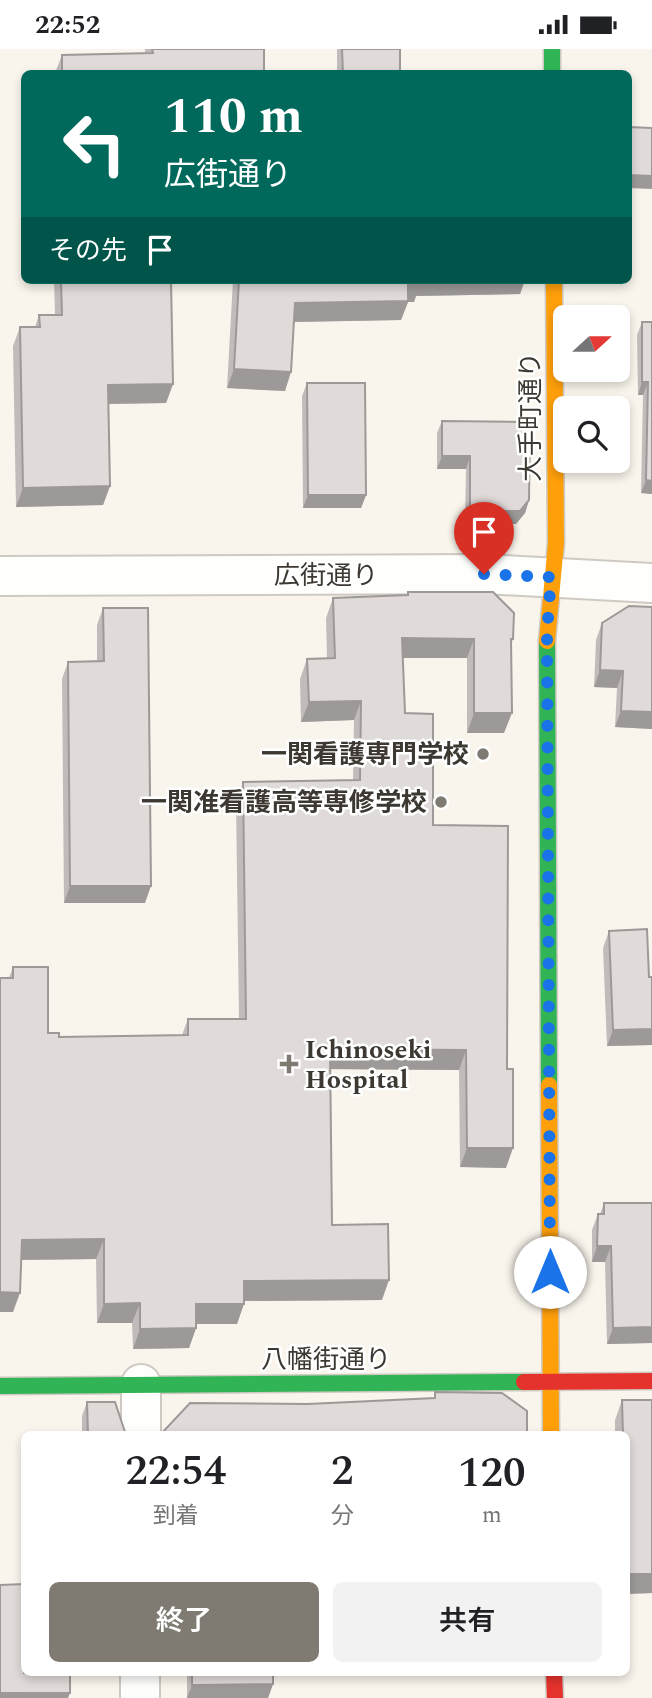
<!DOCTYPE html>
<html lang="ja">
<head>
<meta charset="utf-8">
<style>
	body { margin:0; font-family:Spectral,"Noto Sans JP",serif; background:#f2f2f2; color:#202124; height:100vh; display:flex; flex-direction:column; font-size:26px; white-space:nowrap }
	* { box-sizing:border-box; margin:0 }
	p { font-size:23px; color:#757577 }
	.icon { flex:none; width:38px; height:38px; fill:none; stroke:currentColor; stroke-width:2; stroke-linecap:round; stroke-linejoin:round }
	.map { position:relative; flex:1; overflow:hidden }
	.panel { position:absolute; left:21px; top:1382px; width:609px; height:245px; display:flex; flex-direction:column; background:#fff; border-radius:10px; box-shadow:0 4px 10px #0003 }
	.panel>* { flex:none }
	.banner { position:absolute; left:21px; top:21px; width:611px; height:214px; border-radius:10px; box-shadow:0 4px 10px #0003; background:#00695c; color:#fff; overflow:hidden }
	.needle { width:46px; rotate:69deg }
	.tools { position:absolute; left:553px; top:256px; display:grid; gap:14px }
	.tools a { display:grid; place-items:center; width:77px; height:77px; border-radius:10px; background:#fff; box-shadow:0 4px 10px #0003; font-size:35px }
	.pin { position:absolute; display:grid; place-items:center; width:60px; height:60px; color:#fff; margin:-72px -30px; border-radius:50% 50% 50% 0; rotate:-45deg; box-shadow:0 0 7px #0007 }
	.pin .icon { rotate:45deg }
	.me { position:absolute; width:77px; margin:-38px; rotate:0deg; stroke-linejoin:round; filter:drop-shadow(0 0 5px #0008) }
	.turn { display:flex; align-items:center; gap:24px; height:147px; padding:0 28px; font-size:32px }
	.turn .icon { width:91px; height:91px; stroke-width:2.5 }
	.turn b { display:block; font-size:49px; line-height:60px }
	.then { display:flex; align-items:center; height:66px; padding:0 28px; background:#0003; gap:14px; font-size:26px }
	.eta { display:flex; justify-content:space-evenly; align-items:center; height:119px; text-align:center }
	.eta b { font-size:42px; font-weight:600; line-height:49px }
	.cta { display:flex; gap:14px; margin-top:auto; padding:14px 28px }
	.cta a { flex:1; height:80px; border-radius:10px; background:#7f7b73; color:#fff; font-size:28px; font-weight:600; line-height:80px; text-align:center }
	.cta a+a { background:#f2f2f2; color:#202124 }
	.status { display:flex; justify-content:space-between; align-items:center; height:49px; padding:0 35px; background:#fff; direction:ltr }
	.status svg { height:19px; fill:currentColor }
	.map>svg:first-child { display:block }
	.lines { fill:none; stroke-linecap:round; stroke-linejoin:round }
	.street-casing { stroke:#cecac2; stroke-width:42 }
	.fast-casing { stroke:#cecac2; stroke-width:19 }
	.slow-casing { stroke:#cecac2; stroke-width:19 }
	.jam-casing { stroke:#cecac2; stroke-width:19 }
	.street { stroke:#fefefc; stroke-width:38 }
	.fast { stroke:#30b455; stroke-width:16 }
	.slow { stroke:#ff9f0a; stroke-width:16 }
	.jam { stroke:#e5322d; stroke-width:16 }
	.wall { fill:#c1bcbb }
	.shaded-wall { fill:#9d9998 }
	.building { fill:#e0dbd9; stroke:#9d9998; stroke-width:2 }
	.route { stroke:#1a73e8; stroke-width:12; stroke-dasharray:0 21.6 }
	.poi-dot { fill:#7f7b73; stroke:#fff; stroke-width:2.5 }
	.labels { text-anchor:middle; stroke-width:5; stroke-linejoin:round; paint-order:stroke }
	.street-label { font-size:26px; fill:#3d3932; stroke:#fff }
	.poi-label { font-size:26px; font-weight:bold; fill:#3d3932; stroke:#fff; text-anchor:end }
</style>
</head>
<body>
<div class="status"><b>22:52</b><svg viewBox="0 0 49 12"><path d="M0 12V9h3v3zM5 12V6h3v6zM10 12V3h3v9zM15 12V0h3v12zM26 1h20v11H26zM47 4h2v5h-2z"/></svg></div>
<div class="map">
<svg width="652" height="1649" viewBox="0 0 652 1649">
	<rect width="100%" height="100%" fill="#f9f5ec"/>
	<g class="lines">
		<defs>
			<g id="street">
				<path d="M0,527L484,525L652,534"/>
				<path d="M141,1386V1335"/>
				<path d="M140,1649V1624"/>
			</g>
			<g id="fast">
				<path d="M552,0V24"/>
				<path d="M547,592L549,1036"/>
				<path d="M0,1337L524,1333"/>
			</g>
			<g id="slow">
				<path d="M547,592L556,494L554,231"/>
				<path d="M549,1036L551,1386"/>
			</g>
			<g id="jam">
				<path d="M524,1333L652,1332"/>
				<path d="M554,1624L555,1649"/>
			</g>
		</defs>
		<use href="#street" class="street-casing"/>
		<use href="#fast" class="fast-casing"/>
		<use href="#slow" class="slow-casing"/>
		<use href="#jam" class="jam-casing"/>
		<use href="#street" class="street"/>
		<use href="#fast" class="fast"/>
		<use href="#slow" class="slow"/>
		<use href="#jam" class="jam"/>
	</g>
	<g class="wall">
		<path d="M145,0H264V24H55L62,6L145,4Z"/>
		<rect x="337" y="0" width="63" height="24"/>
		<path d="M54,231H171L173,335L166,354L108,355L110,437L103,456L16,458L13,297L20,278H35L39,266H55Z"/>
		<path d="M233,231H525L520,245L416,247L414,253H408L401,271L294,273L285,342L227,339Z"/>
		<path d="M642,273H652V445L641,444L643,346H638L637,286Z"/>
		<path d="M307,334L366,446L361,459H303L302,347Z"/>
		<path d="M442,372L529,451L525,464L516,475H465L466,420H437V384Z"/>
		<path d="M408,543L513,590L511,596L504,684H467V609H403L405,664L433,776L506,1119L460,1118L459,1021L330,1020L332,1176L382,1251L244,1252L237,1275H196V1279L189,1299L133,1300L132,1274H97L96,1210L21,1211L13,1263L9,929L13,918L48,984L59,988L182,986L188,970H239L236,753L243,733L353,731L354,671L301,673L300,630L307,610L327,609L326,569L333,549L407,546Z"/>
		<path d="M103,559L145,854H64L62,630L68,613L97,612V576Z"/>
		<path d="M602,574L652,680L615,678L617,639L594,638L596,591Z"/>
		<path d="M609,882L649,928H652V996L607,997L603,899Z"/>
		<path d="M604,1154H652V1294L607,1295L605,1213H592V1181L598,1165H600Z"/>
		<path d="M622,1351L652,1544L626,1545V1386H615V1371Z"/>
		<path d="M87,1353L126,1386H82V1367Z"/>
		<path d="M187,1624H273V1635L268,1649H187Z"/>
	</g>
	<g class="shaded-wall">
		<path d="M628,126L652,127V140L628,139Z"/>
		<path d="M420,231H525L520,245L416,247L414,253H408L401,271L288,273L295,254L408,234Z"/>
		<path d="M234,320L291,323L285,342L227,339Z"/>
		<path d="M642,333H648L643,346H638Z"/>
		<path d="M173,335L166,354L101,355L108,336Z"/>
		<path d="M442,407H470L466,420H437Z"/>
		<path d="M646,431L652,432V445L641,444Z"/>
		<path d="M110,437L103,456L16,458L23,439Z"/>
		<path d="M308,446H366L361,459H303Z"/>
		<path d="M529,451L525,464L516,475H465L470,462Z"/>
		<path d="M402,589L474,590L467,609H394Z"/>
		<path d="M600,621L623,622L617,639L594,638Z"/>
		<path d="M361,652L354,671L301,673L309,653Z"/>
		<path d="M621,662L652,663V680L615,678Z"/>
		<path d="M474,664H512L504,684H467Z"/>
		<path d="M70,837H151L145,854H64Z"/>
		<path d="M652,980V996L607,997L613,981Z"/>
		<path d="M330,1000L466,1001L459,1021L322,1020Z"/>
		<path d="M467,1099H513L506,1119L460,1118Z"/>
		<path d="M104,1190L96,1210L15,1211L22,1191Z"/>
		<path d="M597,1197H611L605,1213H592Z"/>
		<path d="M389,1231L382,1251L236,1252L244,1232Z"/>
		<path d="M0,1243L20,1244L13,1263H0Z"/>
		<path d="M140,1254L132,1274H97L104,1255Z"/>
		<path d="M196,1255H244L237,1275H189Z"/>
		<path d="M652,1278V1294L607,1295L613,1279Z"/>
		<path d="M196,1279L189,1299L133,1300L140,1280Z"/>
		<path d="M626,1525H652V1544L626,1545Z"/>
		<path d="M273,1635L268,1649H187L192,1636Z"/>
		<path d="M0,1644H70L68,1649H0Z"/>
	</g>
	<g class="building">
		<path d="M152,0H264V24H62V6L153,4Z"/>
		<path d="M342,0H400V24H343Z"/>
		<path d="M629,78L652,79V127L628,126Z"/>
		<path d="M61,231H171L173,335L108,336L110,437L23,439L20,278H40L39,266H62Z"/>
		<path d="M239,231H421V234H408V252L295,254L291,323L234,320Z"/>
		<path d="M642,273H652V432L646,431L648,333H642Z"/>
		<path d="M307,334H365L366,446H308Z"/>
		<path d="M442,372L530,373L529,451L520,462H470V407H442Z"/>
		<path d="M408,543H493L514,564L513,590H511L512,664H474V590L402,589L405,664L433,665V776L508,777L507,1020H513V1099H467L466,1001L330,1000L332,1176L388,1175L389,1231L244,1232V1255H196V1279L140,1280V1254L104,1255V1190L22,1191L20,1244L0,1243V929H13V918H48V984H59V988L188,986V970H246L243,733L360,731L361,652L309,653L307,610L335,609L333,549L408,546Z"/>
		<path d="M629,557L652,558V663L621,662L623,622L600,621L602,574Z"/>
		<path d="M103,559H148L151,837H70L68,613L104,612Z"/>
		<path d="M647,880L649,928H652V980L613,981L609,882Z"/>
		<path d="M604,1154H652V1278L613,1279L611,1197H597L598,1165H604Z"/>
		<path d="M435,1343L502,1344L527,1362V1386H160L190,1354L308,1355L435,1349Z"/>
		<path d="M622,1351H652V1525H626V1386H623Z"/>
		<path d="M87,1353H115L126,1386H88Z"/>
		<path d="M24,1535V1624H70V1644H0V1536Z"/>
		<path d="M192,1624H273V1635L192,1636Z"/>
	</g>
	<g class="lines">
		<path class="route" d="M484,525L551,528L547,584L550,1223"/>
	</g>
	<g class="poi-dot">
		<circle cx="483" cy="705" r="7"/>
		<circle cx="441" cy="753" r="7"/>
		<path d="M285.5 1004.5h7v7h7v7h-7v7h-7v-7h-7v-7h7z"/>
	</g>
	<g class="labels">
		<g class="street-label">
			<text transform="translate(530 368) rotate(-90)" y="9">大手町通り</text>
			<text x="326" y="535">広街通り</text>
			<text x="326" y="1319">八幡街通り</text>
		</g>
		<g class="poi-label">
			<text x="469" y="714">一関看護専門学校</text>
			<text x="427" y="762">一関准看護高等専修学校</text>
			<text x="305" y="1009" text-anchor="start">Ichinoseki<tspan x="305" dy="30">Hospital</tspan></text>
		</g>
	</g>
</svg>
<div class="tools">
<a><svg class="needle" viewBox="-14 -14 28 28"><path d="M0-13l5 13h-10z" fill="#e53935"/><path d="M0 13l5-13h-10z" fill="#757577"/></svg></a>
<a><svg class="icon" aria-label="search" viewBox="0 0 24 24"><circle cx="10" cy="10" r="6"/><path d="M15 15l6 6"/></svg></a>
</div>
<div class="pin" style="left:484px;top:525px;background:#d93025"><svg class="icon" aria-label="arrive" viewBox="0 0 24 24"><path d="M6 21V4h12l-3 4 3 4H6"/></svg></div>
<svg class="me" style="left:550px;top:1223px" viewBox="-20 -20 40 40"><circle r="19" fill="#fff"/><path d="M0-13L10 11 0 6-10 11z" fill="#1a73e8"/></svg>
<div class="banner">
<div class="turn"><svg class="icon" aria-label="left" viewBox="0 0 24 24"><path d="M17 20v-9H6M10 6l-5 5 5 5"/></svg><div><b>110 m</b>広街通り</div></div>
<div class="then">その先<svg class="icon" aria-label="arrive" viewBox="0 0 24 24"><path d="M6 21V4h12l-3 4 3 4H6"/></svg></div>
</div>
<section class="panel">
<div class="eta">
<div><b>22:54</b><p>到着</p></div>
<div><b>2</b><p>分</p></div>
<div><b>120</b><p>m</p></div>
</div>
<div class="cta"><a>終了</a><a>共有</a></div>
</section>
</div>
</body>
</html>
